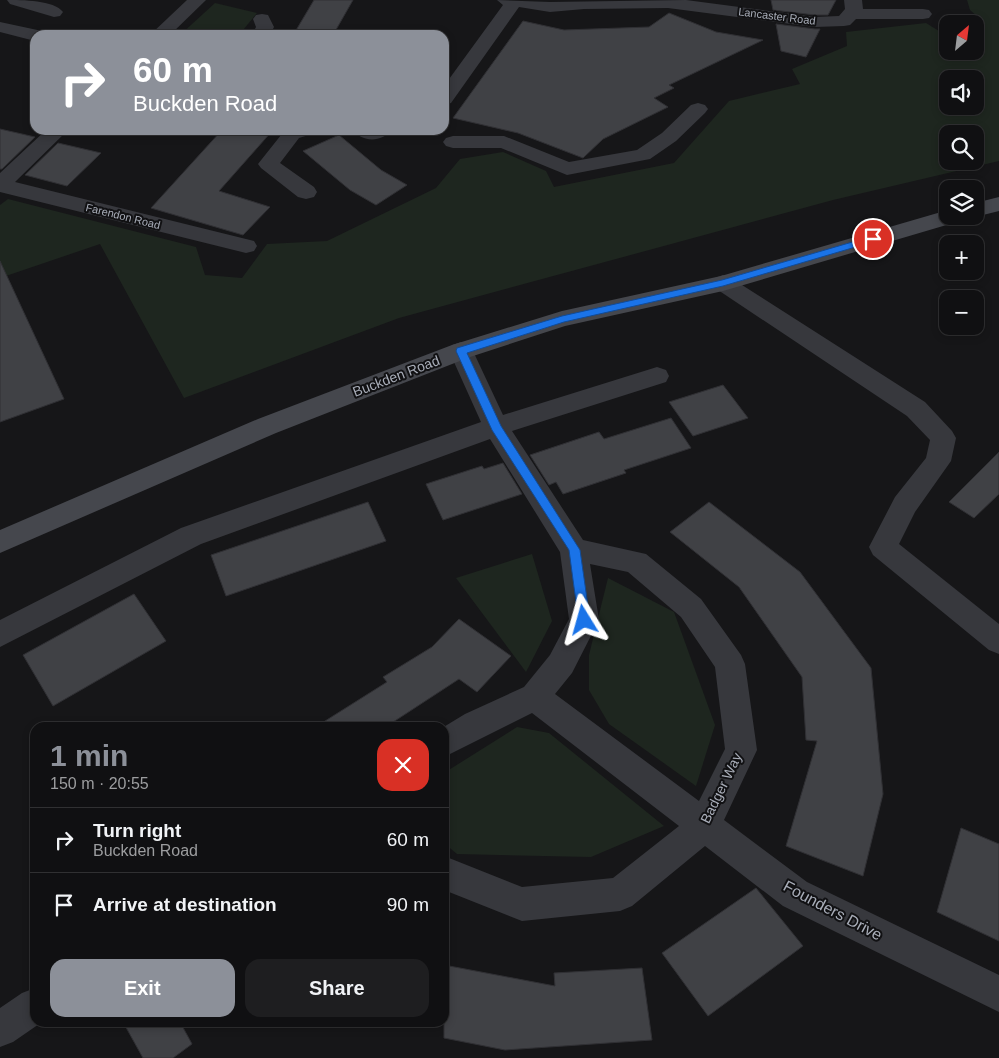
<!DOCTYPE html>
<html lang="en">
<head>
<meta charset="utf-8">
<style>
	body { margin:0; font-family:Helvetica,sans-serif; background:#1e1e20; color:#f1f3f6; height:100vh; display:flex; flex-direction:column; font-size:19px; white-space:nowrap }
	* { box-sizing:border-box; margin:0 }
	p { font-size:16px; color:#9c9d9f }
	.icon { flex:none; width:28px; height:28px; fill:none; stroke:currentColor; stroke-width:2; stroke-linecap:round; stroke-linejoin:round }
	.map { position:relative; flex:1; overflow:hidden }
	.sheet { position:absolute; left:30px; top:722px; width:419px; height:305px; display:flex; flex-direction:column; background:#101012; border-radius:15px; box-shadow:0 2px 8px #0003,0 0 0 1px #303032 }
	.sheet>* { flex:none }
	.banner { position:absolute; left:30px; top:30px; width:419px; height:105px; border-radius:15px; box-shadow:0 2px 8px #0003,0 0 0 1px #303032; background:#8c9099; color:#fff; overflow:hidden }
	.needle { width:32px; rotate:28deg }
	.controls { position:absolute; left:939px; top:15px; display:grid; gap:10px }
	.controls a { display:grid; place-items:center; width:45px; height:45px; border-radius:10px; background:#101012; box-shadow:0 2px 8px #0003,0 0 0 1px #303032; font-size:25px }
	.pin { position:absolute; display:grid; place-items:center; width:42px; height:42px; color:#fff; margin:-21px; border:2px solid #fff; border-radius:50%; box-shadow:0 1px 5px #0007 }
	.me { position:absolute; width:55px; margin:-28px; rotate:352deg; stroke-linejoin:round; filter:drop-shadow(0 0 4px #0008) }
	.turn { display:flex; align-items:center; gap:18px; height:105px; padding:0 20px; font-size:22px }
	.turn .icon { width:65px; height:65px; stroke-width:2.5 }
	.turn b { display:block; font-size:35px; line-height:42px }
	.round { display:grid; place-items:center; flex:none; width:52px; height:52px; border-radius:15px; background:#1e1e20 }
	.headline { display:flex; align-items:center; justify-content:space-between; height:85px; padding:0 20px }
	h1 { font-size:30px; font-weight:700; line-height:38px; color:#8c9099 }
	.primary-button { display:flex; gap:10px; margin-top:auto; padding:10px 20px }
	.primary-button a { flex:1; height:58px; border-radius:15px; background:#8c9099; color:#fff; font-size:20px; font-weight:700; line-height:58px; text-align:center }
	.primary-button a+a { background:#1e1e20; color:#f1f3f6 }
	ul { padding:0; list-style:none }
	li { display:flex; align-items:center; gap:15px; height:65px; padding:0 20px; border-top:1px solid #303032 }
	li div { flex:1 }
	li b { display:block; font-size:19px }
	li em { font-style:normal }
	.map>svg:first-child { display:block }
	.green { fill:#1e261f; fill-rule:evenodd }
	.building { fill:#404145; stroke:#303034 }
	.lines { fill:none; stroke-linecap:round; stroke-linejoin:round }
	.minor { fill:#37383d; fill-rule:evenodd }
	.secondary { fill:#45474d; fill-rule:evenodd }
	.route { fill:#1a73e8; stroke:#114b97 }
	.labels { text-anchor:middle; stroke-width:4; stroke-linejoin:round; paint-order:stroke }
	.far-street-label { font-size:11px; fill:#a8adb8; stroke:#111113 }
	.street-label { font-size:14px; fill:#a8adb8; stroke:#111113 }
	.near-street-label { font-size:16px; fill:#a8adb8; stroke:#111113 }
</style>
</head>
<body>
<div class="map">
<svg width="999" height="1058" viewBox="0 0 999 1058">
	<rect width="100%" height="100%" fill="#161618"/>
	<g class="green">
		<path d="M967,0H999V161L833,200L399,318L184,398L100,244L0,278V205L8,199L196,247L205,275L242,278L267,244L327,241L436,188L460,159L503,152L546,171L554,187L674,163L729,101L800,84L792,69L847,46L846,32L926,23L947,36L948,51H975V29L980,19L970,10ZM948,79H975V106H948ZM948,134H975V161H948Z"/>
		<path d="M215,3L257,13L239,35H180Z"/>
		<path d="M532,554L552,621L526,672L456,578Z"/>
		<path d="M608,578L674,612L715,725L696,786L609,724L589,690V655Z"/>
		<path d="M517,727L549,733L664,826L591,857L457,854L444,843V773Z"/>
	</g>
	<g class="building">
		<path d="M314,0H353L333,35L295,32Z"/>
		<path d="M771,0H836L828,15H815L773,10Z"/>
		<path d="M669,13L716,32L763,40L669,85L674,88L654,98L668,107L603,139L583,158L518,133L453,118L523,21L564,30L649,27Z"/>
		<path d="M776,24L815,29H820L806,57L781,51Z"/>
		<path d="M0,129L35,137L2,169H0Z"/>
		<path d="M222,130H273L219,191L270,207L243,235L151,208Z"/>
		<path d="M339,135L381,170L407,185L376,205L350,190L303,151Z"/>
		<path d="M58,143L101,153L67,186L25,175Z"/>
		<path d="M0,261L64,399L0,422Z"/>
		<path d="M723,385L748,418L693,436L669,402Z"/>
		<path d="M671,418L691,448L624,470L626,473L563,494L556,482L549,485L530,455L599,432L604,439Z"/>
		<path d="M999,452V494L974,518L949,502Z"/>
		<path d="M503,463L522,494L443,520L426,484L482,466L484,469Z"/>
		<path d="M368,502L386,541L226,596L211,555Z"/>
		<path d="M709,502L800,572L871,668L883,794L863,876L786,846L817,741L806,740L802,677L739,587L670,532Z"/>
		<path d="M134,594L166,641L53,706L23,655Z"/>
		<path d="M459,619L511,656L477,692L459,679L384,728H314L387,682L383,677L432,647Z"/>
		<path d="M961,828L999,844V941L937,912Z"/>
		<path d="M756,888L803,946L708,1016L662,953Z"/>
		<path d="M444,965L555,986L554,973L642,968L652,1040L505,1050L444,1038Z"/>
		<path d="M123,1022H180L192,1044L173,1058H143Z"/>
	</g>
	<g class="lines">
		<g class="minor">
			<path d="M7,0C22,0 54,0 63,12L60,16L54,17L10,4Z"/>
			<path d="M187,0H206L170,35H150Z"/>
			<path d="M497,0L550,2L686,0L815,17L839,16L845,9L844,0H862L863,9H923L929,10L932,14L929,18L923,19H856L850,25L844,26L815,27L668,8L584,9L550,12L519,7L451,103L444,105V86L503,5Z"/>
			<path d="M262,14L268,15L274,27L270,35H252L256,27L253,19L256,15Z"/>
			<path d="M0,22L42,31L44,35H35V41L0,32Z"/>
			<path d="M698,103L705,105L708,109L705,113L676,141L650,159L567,175L501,148H453L446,146L443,142L446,138L453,136H504L569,162L637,150L662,133L691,105Z"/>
			<path d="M46,130H68L15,182L246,239L254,241L257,246L254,251L246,253L0,192V173Z"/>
			<path d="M285,130H315L312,134L299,138L280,163L314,187L317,192L314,197L306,199L298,197L261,168L258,164Z"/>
			<path d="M353,130H391C383,142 362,143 353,130Z"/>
			<path d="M723,275L731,278L925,402L952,431L956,438L951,461L915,512L899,544L999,624V654L989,650L873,555L869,547L895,497L926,458L930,440L907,416L715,288L712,283L715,278Z"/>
			<path d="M461,342L470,345L473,351L503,415L657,367L666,370L669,376L666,382L512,431L583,540L646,554L701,599L741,655L745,664L757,750L724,820L807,882L999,975V1012L783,906L705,846L632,906L620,911L522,921L444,890V856L522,887L613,878L679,826L532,713L444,757V728H442L465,714L524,687L550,655L569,619L560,552L490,439L201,544L0,647V620L181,528L481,422L449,351L452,345ZM590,564L628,572L681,617L715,667L725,749L699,801L555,694L572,673L599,620Z"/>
			<path d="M35,988V1022H42L13,1042L0,1047V1008L22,993Z"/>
		</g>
		<g class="secondary">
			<path d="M999,197V211L975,217L973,216H975V203Z"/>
			<path d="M948,210V216H963L960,221L723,291L565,326L470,357L276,433L0,553V530L258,419L452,345L562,311L721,276Z"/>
		</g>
	</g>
	<path class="route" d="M873,236L878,239L876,241L723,286L564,322L467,353L501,426L580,550L590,620L588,624H579L569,550L492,430L456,351L457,348L562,316L722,280Z"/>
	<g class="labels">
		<g class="far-street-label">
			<text transform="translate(777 16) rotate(7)" y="4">Lancaster Road</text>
			<text transform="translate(123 216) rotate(14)" y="4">Farendon Road</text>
		</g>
		<g class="street-label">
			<text transform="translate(396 376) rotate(-21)" y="5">Buckden Road</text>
			<text transform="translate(721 788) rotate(-64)" y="5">Badger Way</text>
		</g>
		<g class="near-street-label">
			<text transform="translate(833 910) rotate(28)" y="6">Founders Drive</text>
		</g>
	</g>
</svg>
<div class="controls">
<a><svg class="needle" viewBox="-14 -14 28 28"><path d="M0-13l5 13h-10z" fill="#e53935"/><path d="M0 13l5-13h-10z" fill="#9c9d9f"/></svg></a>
<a><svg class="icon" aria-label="sound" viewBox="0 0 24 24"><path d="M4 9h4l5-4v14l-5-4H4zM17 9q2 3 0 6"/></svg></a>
<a><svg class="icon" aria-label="search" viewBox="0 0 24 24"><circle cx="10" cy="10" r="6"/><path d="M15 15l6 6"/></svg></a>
<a><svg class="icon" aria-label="layers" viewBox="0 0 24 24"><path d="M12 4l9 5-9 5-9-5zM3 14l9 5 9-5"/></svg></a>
<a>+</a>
<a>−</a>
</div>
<div class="pin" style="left:873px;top:239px;background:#d93025"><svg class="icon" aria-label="arrive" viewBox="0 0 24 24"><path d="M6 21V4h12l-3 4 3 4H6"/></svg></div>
<svg class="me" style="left:584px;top:620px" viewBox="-20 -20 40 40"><path d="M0-17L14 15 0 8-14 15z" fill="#1a73e8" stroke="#fff" stroke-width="4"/></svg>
<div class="banner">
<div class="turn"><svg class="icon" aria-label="right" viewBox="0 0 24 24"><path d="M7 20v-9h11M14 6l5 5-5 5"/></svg><div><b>60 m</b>Buckden Road</div></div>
</div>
<section class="sheet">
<div class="headline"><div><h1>1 min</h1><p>150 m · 20:55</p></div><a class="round" style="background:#d93025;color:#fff"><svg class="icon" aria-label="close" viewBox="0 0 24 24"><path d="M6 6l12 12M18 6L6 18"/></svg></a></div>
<ul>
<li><svg class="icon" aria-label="right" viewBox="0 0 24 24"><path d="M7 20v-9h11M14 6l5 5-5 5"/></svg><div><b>Turn right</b><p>Buckden Road</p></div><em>60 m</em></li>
<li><svg class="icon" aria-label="arrive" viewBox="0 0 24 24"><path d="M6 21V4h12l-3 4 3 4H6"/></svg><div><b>Arrive at destination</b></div><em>90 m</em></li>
</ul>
<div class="primary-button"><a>Exit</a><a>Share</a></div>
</section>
</div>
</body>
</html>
